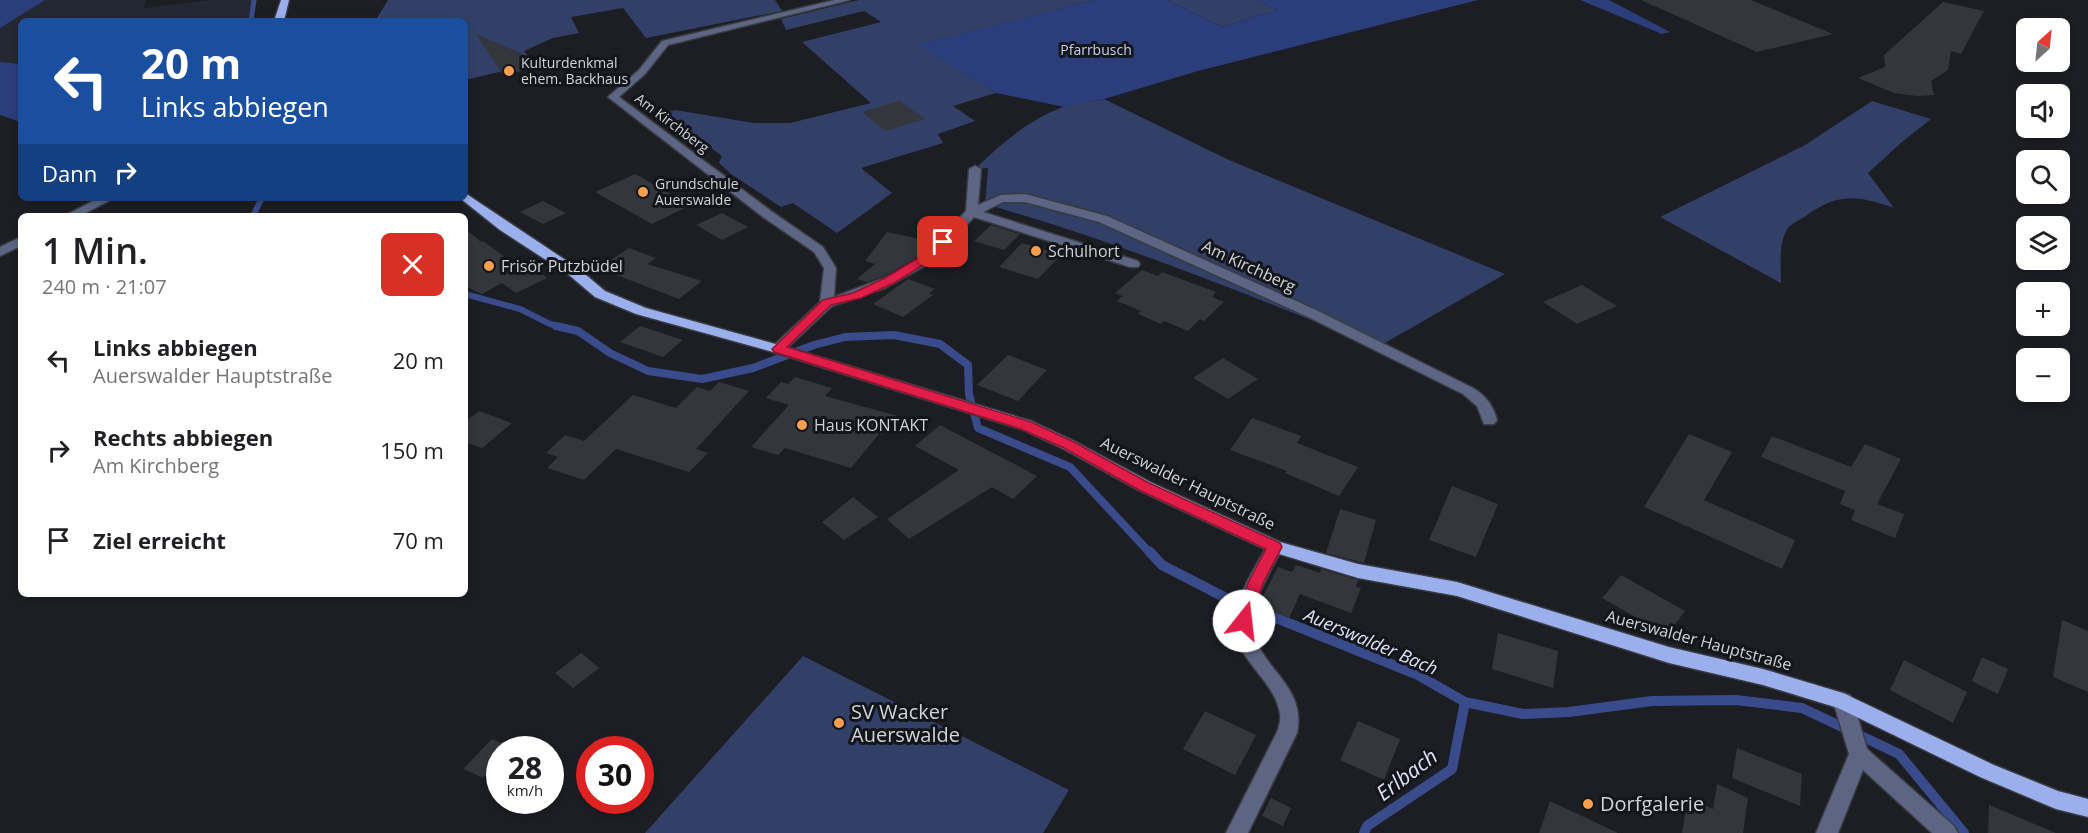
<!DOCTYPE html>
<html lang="de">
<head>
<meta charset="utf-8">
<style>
	body { margin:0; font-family:"Open Sans",sans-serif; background:#f2f2f2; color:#202124; height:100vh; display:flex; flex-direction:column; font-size:22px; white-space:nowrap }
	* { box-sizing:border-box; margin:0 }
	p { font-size:20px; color:#757577 }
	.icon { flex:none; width:33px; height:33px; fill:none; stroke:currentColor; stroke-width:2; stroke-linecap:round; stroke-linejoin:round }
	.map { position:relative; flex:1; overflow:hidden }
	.details { position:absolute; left:18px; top:213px; width:450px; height:384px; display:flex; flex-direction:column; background:#fff; border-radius:9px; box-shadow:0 3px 9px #0003 }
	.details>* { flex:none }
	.guide { position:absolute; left:18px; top:18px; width:450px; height:183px; border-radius:9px; box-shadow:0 3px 9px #0003; background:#1a4fa0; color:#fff; overflow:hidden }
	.needle { width:39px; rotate:27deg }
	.controls { position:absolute; left:2016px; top:18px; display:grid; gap:12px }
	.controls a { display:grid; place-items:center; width:54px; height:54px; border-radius:9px; background:#fff; box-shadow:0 3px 9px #0003; font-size:30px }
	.speed { position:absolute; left:486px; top:736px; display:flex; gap:12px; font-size:30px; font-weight:700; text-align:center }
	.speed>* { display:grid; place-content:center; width:78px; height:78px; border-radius:50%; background:#fff; box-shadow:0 3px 9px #0003; line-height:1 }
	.speed small { font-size:15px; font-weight:400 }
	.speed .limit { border:9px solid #d22; background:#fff; color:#111 }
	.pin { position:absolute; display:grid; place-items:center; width:51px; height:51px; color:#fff; margin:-26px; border-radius:12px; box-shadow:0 3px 9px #0006 }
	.me { position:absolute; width:66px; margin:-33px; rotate:16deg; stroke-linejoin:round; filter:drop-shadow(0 0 4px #0008) }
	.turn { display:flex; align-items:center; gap:21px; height:126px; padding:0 24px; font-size:27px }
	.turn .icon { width:78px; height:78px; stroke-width:2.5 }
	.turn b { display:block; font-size:42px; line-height:51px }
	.then { display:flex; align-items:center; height:57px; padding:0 24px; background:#0003; gap:12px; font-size:22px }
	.round { display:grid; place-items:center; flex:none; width:63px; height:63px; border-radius:9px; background:#f2f2f2 }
	.headline { display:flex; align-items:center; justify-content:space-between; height:102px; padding:0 24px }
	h1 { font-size:36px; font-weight:600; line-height:45px }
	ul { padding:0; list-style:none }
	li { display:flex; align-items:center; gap:18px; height:90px; padding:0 24px }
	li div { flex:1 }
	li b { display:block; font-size:22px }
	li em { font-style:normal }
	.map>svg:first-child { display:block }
	.built { fill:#242832 }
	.green { fill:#323f67 }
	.forest { fill:#2c3d7b }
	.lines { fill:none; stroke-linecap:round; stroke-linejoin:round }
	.stream-far3 { stroke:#394b8b; stroke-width:5 }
	.stream-far2 { stroke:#394b8b; stroke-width:6 }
	.stream-far1 { stroke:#394b8b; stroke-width:8 }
	.stream { stroke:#394b8b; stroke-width:10 }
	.building { fill:#34363d }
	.minor-casing { stroke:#393b41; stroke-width:3 }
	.major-casing { stroke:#393b41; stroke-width:3 }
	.minor { fill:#5c6684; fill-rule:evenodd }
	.major { fill:#9aafec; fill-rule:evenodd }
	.route { fill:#e11d48; stroke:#92132f; stroke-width:1.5 }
	.poi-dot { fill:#fa9f4f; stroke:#13151b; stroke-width:2 }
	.labels { text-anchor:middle; stroke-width:6; stroke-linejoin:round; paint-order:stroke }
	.far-park-label { font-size:14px; fill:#c0cef4; stroke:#13151b }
	.far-poi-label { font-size:14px; fill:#d1d3d7; stroke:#13151b; text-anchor:start }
	.far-street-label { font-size:14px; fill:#d1d3d7; stroke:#13151b }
	.poi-label { font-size:16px; fill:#d1d3d7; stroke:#13151b; text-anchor:start }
	.street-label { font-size:16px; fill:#d1d3d7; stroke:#13151b }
	.water-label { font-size:18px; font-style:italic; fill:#dce3f6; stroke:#13151b }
	.near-poi-label { font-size:20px; fill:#d1d3d7; stroke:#13151b; text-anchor:start }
	.near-water-label { font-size:21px; font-style:italic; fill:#dce3f6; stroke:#13151b }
</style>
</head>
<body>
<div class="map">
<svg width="2088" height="833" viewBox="0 0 2088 833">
	<rect width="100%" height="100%" fill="#1c1e24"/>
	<path class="built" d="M0,0H146L144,8L210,0H254L251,21H21V64L0,62Z"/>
	<g class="green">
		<path d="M388,0H775L782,11L646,38L623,8L571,17L579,33L553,38L524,51L533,64L465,80V21H375Z"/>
		<path d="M859,0H1094L918,45L996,93L953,106L975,121L938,134L943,143L861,168L892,193L837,233L793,203L781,207L731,174L719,163L722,156L664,113L675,110L754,123H790L871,103L802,42L881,22L864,11L786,30L781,19Z"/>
		<path d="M1167,0H1257L1278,10L1222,27Z"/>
		<path d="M1104,99L1229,160L1505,274L1378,347C1249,295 1119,242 985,204L988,168L975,169C1001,144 1028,120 1063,107C1076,103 1091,102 1104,99Z"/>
		<path d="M1872,101L1931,119L1902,142L1868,173L1894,208C1858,196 1841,192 1807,215C1802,219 1792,223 1788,228C1778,243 1781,266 1781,283L1660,217L1805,145Z"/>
		<path d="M803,656L1069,790L1043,833H645Z"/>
	</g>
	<g class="forest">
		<path d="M0,0H45L0,28Z"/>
		<path d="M1094,0H1167L1222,27L1278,10L1257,0H1478L1198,71L1104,99L1064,107L996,93L917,45Z"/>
		<path d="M1580,0H1609L1670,32L1662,34Z"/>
		<path d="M0,62L21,64V122L0,115Z"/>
	</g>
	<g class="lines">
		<path class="stream-far3" d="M251,21L254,0"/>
		<g class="stream-far2">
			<path d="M253,216L262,198"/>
			<path d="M465,294L520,309L550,324L562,327"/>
		</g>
		<path class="stream-far1" d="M556,326L578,331L610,353L648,371L702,379L753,368L814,345L845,337L894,335L940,344L968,365L969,394L978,428L1070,467L1150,553"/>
		<g class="stream">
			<path d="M1149,551L1162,565L1226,598L1416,674L1465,702L1523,714L1569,712L1652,701L1736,700L1802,708L1899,754L1964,833"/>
			<path d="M1364,833L1367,826L1452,769L1465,702"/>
		</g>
	</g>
	<g class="building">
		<path d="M1641,0H1751L1833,34L1757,52Z"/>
		<path d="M1943,2L1984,11L1961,54L1951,51L1948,70L1931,81L1934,95L1917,96L1894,93L1858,78L1885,67L1884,55Z"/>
		<path d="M476,34L548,65L503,75Z"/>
		<path d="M899,101L925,119L886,131L862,112Z"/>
		<path d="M635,174L660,188L691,205L652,224L595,192Z"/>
		<path d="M543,201L566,213L543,224L520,212Z"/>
		<path d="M722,213L748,227L722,240L696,225Z"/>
		<path d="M991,225L1020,234L1004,250L974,241Z"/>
		<path d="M465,228L481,242L483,241L521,269L529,265L547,278L516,293L502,283L482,294L465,286Z"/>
		<path d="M887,232L934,242L913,260L888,274L867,282L857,279L875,264L865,261Z"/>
		<path d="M1022,243L1061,255L1038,279L999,267Z"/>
		<path d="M629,248L656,258L647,264L702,281L679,299L598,268Z"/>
		<path d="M1142,270L1158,276L1162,272L1216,292L1212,297L1224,302L1204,321L1200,319L1188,331L1164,321L1161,324L1138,314L1141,311L1117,301L1123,296L1115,293Z"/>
		<path d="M908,279L935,289L929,293L933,295L903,317L873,304Z"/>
		<path d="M1582,285L1617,306L1577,324L1543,302Z"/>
		<path d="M640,326L683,340L663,357L620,342Z"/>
		<path d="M1008,355L1047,370L1018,401L977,385Z"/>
		<path d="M1223,358L1258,379L1228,399L1193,378Z"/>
		<path d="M795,377L832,388L825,396L898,416L882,435L879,434L851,468L785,448L778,455L751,447L789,405L766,398L781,382L788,384Z"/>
		<path d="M719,382L749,391L696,449L708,453L689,472L616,449L584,480L547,468L558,457L546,453L565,435L584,441L633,395L676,408L697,387L710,391Z"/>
		<path d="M479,411L512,423L482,448L465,442V422Z"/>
		<path d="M1252,418L1301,436L1297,443L1358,467L1339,496L1285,473L1287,471L1230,450Z"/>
		<path d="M940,425L1037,476L1013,499L992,487L909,539L887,519L959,470L915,446Z"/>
		<path d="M1689,434L1732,452L1704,500L1795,540L1782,569L1644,507Z"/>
		<path d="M1772,436L1851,467L1865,444L1901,459L1877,504L1904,514L1895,538L1851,520L1855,510L1840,504L1845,491L1761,457Z"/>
		<path d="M1452,486L1498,504L1476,557L1429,540Z"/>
		<path d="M853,497L878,517L844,540L822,522Z"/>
		<path d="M1340,509L1376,520L1364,563L1326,553Z"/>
		<path d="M1296,565L1320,573L1321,569L1358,580L1356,587L1361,588L1351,613L1300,594L1289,618L1258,606L1278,567L1292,572Z"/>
		<path d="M1621,575L1685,611L1667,635L1602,598Z"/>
		<path d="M2062,620L2088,631V692L2053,677Z"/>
		<path d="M1498,633L1558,651L1553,688L1492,669Z"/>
		<path d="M581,653L599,668L573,688L555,673Z"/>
		<path d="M1982,657L2008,669L1998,694L1972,681Z"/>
		<path d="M1904,660L1967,692L1953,723L1890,690Z"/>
		<path d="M1205,711L1256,735L1235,775L1183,749Z"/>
		<path d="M1358,721L1400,739L1384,780L1340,760Z"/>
		<path d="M492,739L511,747L508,750H500V760L483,778L463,769Z"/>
		<path d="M1737,748L1802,774L1800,806L1732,778Z"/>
		<path d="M1717,784L1748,798L1743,833H1682L1688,798L1713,809Z"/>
		<path d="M1271,798L1291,808L1283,826L1262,816Z"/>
		<path d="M1550,801L1618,833H1539Z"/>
		<path d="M1989,805L2056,833H1988Z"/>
	</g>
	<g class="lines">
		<defs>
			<g id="minor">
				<path d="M835,0H850L668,45L645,74L619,97L771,211L823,247L836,268L834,297L889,276L914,262L936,243L966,211L969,169L975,166L981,169L978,205L1001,195L1025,194L1107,216L1316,310L1473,388C1486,396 1493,405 1497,420L1494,424H1484L1477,406L1463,394L1306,316L1099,222L1025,202H1003L983,212L1138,261L1140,264L1138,267H1130L974,217L945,248L923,267L885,288L832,306L783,352H773L771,349L773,346L820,302L824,268L814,252L763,217L608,97L639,70L662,41Z"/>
				<path d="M99,198H114L80,216H64Z"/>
				<path d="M21,237V246L0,256V247Z"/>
				<path d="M1275,541L1281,543L1283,547C1272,569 1255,594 1253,620C1250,665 1308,681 1297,733L1248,833H1226L1277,732C1279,727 1281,720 1280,714C1275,678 1231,659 1235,619C1238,592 1256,566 1269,543Z"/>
				<path d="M1843,693L1850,695L1853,701L1867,749L1954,826L1958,833H1932L1863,770L1838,833H1816L1849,754L1833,701L1836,695Z"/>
			</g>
			<g id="major">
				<path d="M281,0H289L284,21H274Z"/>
				<path d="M465,193L579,269L605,291L646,308L783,346L1031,421L1074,441L1150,482L1280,542L1358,564L1457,582L1669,647L1763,669L1843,693L1994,765L2058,791L2088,799V817L2056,809L1980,777L1838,708L1763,685L1669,663L1457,596L1358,578L1269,551L1138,490L1064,449L1021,429L773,352L636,314L595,297L569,275L500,230L461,199L460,198H465Z"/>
			</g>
		</defs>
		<use href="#minor" class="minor-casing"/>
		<use href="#major" class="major-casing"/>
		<use href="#minor" class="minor"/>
		<use href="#major" class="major"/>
	</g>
	<path class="route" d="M943,238L949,242L933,259L894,283L861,298L831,305L787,347L1031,422L1074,442L1149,483L1280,543L1282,547L1263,583L1250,626L1244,628L1238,626L1236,621L1248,583L1266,549L1139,490L1064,448L1021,429L774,352L772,349L823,300L853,293L885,278L925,254L939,239Z"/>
	<g class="poi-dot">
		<circle cx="509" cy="71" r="6"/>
		<circle cx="643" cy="192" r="6"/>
		<circle cx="1036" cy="251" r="6"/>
		<circle cx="489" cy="266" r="6"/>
		<circle cx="802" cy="425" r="6"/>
		<circle cx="839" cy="723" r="6"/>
		<circle cx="1588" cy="804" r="6"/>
	</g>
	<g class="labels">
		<g class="far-park-label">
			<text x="1096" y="55">Pfarrbusch</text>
		</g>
		<g class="far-poi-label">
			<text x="521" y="68">Kulturdenkmal<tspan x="521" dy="16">ehem. Backhaus</tspan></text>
			<text x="655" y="189">Grundschule<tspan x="655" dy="16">Auerswalde</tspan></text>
		</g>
		<g class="far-street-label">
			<text transform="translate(672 123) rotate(37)" y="5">Am Kirchberg</text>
		</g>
		<g class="poi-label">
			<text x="1048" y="257">Schulhort</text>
			<text x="501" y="272">Frisör Putzbüdel</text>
			<text x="814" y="431">Haus KONTAKT</text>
		</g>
		<g class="street-label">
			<text transform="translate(1249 266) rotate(25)" y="6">Am Kirchberg</text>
			<text transform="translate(1188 483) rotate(26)" y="6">Auerswalder Hauptstraße</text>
			<text transform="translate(1699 640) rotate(15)" y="6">Auerswalder Hauptstraße</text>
		</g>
		<g class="water-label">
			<text transform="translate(1371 642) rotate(23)" y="6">Auerswalder Bach</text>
		</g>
		<g class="near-poi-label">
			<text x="851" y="719">SV Wacker<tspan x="851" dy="23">Auerswalde</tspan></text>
			<text x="1600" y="811">Dorfgalerie</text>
		</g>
		<g class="near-water-label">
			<text transform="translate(1407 775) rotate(-37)" y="7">Erlbach</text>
		</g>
	</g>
</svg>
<div class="controls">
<a><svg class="needle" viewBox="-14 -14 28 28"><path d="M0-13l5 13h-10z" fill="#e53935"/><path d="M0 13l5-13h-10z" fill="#757577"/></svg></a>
<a><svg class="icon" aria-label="sound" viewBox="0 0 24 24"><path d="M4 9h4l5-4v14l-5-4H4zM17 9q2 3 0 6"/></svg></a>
<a><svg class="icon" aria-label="search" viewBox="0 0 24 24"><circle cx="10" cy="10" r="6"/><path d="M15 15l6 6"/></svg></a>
<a><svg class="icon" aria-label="layers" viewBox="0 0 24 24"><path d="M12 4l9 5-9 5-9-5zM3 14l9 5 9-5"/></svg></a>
<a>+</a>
<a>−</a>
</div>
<div class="speed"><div>28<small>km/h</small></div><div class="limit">30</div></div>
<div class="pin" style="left:943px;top:242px;background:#d93025"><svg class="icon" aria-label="arrive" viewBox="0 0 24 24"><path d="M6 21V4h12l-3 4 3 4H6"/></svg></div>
<svg class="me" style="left:1244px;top:621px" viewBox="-20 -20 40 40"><circle r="19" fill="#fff"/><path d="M0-13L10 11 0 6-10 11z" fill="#e11d48"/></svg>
<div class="guide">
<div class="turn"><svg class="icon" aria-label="left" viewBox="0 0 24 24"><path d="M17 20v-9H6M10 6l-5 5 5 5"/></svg><div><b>20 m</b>Links abbiegen</div></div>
<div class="then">Dann<svg class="icon" aria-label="right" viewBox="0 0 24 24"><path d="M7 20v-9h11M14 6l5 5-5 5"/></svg></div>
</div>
<section class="details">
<div class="headline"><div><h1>1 Min.</h1><p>240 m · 21:07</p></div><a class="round" style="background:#d93025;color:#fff"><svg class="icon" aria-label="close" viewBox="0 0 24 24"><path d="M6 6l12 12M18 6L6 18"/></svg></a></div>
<ul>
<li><svg class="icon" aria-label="left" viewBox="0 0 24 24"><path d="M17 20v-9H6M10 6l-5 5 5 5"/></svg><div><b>Links abbiegen</b><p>Auerswalder Hauptstraße</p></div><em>20 m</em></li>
<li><svg class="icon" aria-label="right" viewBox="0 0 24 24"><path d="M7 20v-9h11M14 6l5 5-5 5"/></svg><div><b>Rechts abbiegen</b><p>Am Kirchberg</p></div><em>150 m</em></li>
<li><svg class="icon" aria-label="arrive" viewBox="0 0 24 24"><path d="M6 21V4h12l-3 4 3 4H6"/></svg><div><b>Ziel erreicht</b></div><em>70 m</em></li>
</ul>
</section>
</div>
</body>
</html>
